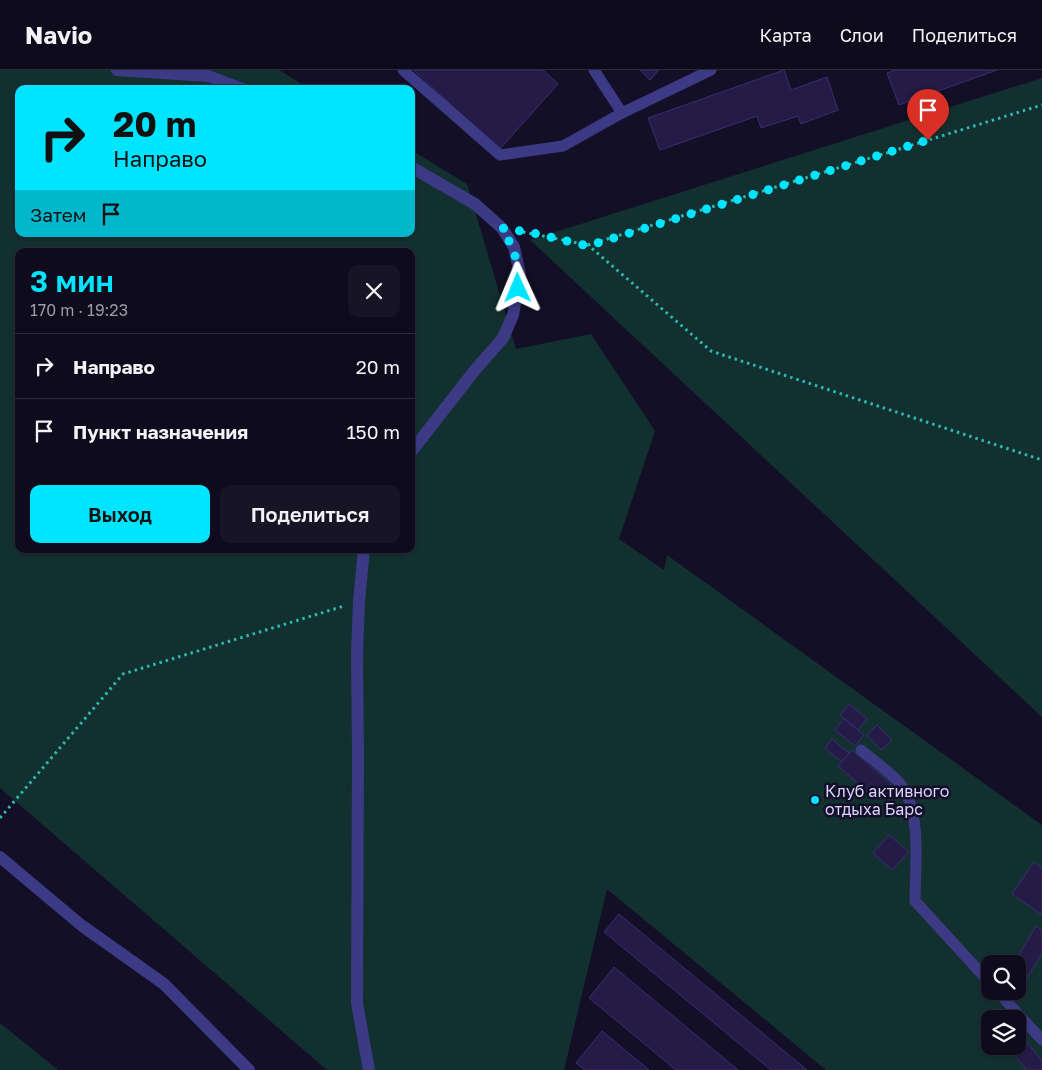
<!DOCTYPE html>
<html lang="ru">
<head>
<meta charset="utf-8">
<style>
	body { margin:0; font-family:"Golos Text",sans-serif; background:#171425; color:#f1f3f6; height:100vh; display:flex; flex-direction:column; font-size:19px; white-space:nowrap }
	* { box-sizing:border-box; margin:0 }
	p { font-size:16px; color:#9b9ba3 }
	.icon { flex:none; width:28px; height:28px; fill:none; stroke:currentColor; stroke-width:2; stroke-linecap:round; stroke-linejoin:round }
	.map { position:relative; flex:1; overflow:hidden }
	.side { position:absolute; left:15px; top:178px; width:400px; height:305px; display:flex; flex-direction:column; background:#0e0b1c; border-radius:10px; box-shadow:0 1px 4px #0004,0 0 0 1px #2e2b3b }
	.side>* { flex:none }
	.guide { position:absolute; left:15px; top:15px; width:400px; height:152px; border-radius:10px; box-shadow:0 1px 4px #0004,0 0 0 1px #2e2b3b; background:#00e5ff; color:#111; overflow:hidden }
	.buttons { position:absolute; left:981px; top:885px; display:grid; gap:10px }
	.buttons a { display:grid; place-items:center; width:45px; height:45px; border-radius:10px; background:#0e0b1c; box-shadow:0 1px 4px #0004,0 0 0 1px #2e2b3b; font-size:25px }
	.pin { position:absolute; display:grid; place-items:center; width:42px; height:42px; color:#fff; margin:-51px -21px; border-radius:50% 50% 50% 0; rotate:-45deg; box-shadow:0 0 5px #0007 }
	.pin .icon { rotate:45deg }
	.me { position:absolute; width:55px; margin:-28px; rotate:359deg; stroke-linejoin:round; filter:drop-shadow(0 0 4px #0008) }
	.turn { display:flex; align-items:center; gap:18px; height:105px; padding:0 15px; font-size:22px }
	.turn .icon { width:65px; height:65px; stroke-width:2.5 }
	.turn b { display:block; font-size:35px; line-height:42px }
	.then { display:flex; align-items:center; height:48px; padding:0 15px; background:#0003; gap:10px; font-size:19px }
	.round { display:grid; place-items:center; flex:none; width:52px; height:52px; border-radius:10px; background:#171425 }
	.overview { display:flex; align-items:center; justify-content:space-between; height:85px; padding:0 15px }
	h1 { font-size:30px; font-weight:600; line-height:38px; color:#00e5ff }
	.action { display:flex; gap:10px; margin-top:auto; padding:10px 15px }
	.action a { flex:1; height:58px; border-radius:10px; background:#00e5ff; color:#111; font-size:20px; font-weight:600; line-height:58px; text-align:center }
	.action a+a { background:#171425; color:#f1f3f6 }
	ul { padding:0; list-style:none }
	li { display:flex; align-items:center; gap:15px; height:65px; padding:0 15px; border-top:1px solid #2e2b3b }
	li div { flex:1 }
	li b { display:block; font-size:19px }
	li em { font-style:normal }
	header { display:flex; align-items:center; gap:30px; box-sizing:border-box; height:70px; padding:0 25px; background:#0e0b1c; border-bottom:1px solid #2e2b3b }
	header strong { font-size:24px }
	nav { display:flex; gap:28px; margin-inline-start:auto; font-size:18px }
	.map>svg:first-child { display:block }
	.green { fill:#12302f; fill-rule:evenodd }
	.building { fill:#241b47; stroke:#3b2d73 }
	.lines { fill:none; stroke-linecap:round; stroke-linejoin:round }
	.path { stroke:#2fb8b0; stroke-width:3; stroke-dasharray:2.5 4; stroke-linecap:butt }
	.service { stroke:#3d3a85; stroke-width:11 }
	.minor { stroke:#3d3a85; stroke-width:12 }
	.route { stroke:#00e5ff; stroke-width:9; stroke-dasharray:0 16.2 }
	.poi-dot { fill:#00e5ff; stroke:#130f26; stroke-width:2 }
	.labels { text-anchor:middle; stroke-width:5; stroke-linejoin:round; paint-order:stroke }
	.poi-label { font-size:16px; fill:#d9d4ff; stroke:#130f26; text-anchor:start }
</style>
</head>
<body>
<header>
<strong>Navio</strong>
<nav><a>Карта</a><a>Слои</a><a>Поделиться</a></nav>
</header>
<div class="map">
<svg width="1042" height="1000" viewBox="0 0 1042 1000">
	<rect width="100%" height="100%" fill="#130f26"/>
	<g class="green">
		<path d="M0,0H279L310,19H19V164H411V80L467,114L516,279L591,264L655,361L619,469L664,500L667,485L1042,755V1000H826L607,819L564,1000H327L0,718ZM19,181H411V479H19ZM990,894H1018V921H990ZM990,949H1018V976H990Z"/>
		<path d="M1042,8V647L530,170Z"/>
		<path d="M0,953L58,1000H0Z"/>
	</g>
	<g class="building">
		<path d="M414,0H543L558,14L499,80Z"/>
		<path d="M640,0H659L650,10Z"/>
		<path d="M784,0L791,20L827,7L838,40L801,54L798,46L761,58L757,46L660,80L648,48Z"/>
		<path d="M895,0H997L899,35L887,3Z"/>
		<path d="M849,634L867,649L858,660L840,645Z"/>
		<path d="M844,649L864,665L855,676L835,660Z"/>
		<path d="M877,655L892,670L881,680L867,665Z"/>
		<path d="M832,669L849,683L842,692L825,678Z"/>
		<path d="M852,680L891,714L877,730L838,696Z"/>
		<path d="M889,765L909,782L892,800L873,783Z"/>
		<path d="M1034,792L1042,798V845L1012,824Z"/>
		<path d="M619,844L807,1000H771L604,862Z"/>
		<path d="M1036,856L1042,860V883L1027,908L1018,902V894H1014Z"/>
		<path d="M614,897L738,1000H676L589,928Z"/>
		<path d="M602,961L649,1000H585L576,993Z"/>
		<path d="M1025,970L1042,991V1000H1027L1012,982Z"/>
	</g>
	<g class="lines">
		<g class="path">
			<path d="M523,162L588,175L711,281L1042,390"/>
			<path d="M588,175L1042,35"/>
			<path d="M0,748L123,604L344,536"/>
		</g>
		<g class="service">
			<path d="M403,0L500,85L563,76L622,43L711,0"/>
			<path d="M594,0L622,43"/>
			<path d="M861,680C873,690 893,704 902,716C922,746 915,797 915,831L990,913"/>
			<path d="M997,921L1042,970"/>
		</g>
		<g class="minor">
			<path d="M117,0L208,6L243,19"/>
			<path d="M411,97L475,134L502,158L514,177L520,204L513,245L503,268L475,300L411,382"/>
			<path d="M364,479L359,532L357,583L358,685L357,933L369,1000"/>
			<path d="M0,787L81,855L164,914L249,1000"/>
		</g>
	</g>
	<g class="lines">
		<path class="route" d="M518,218C521,195 513,177 502,158L533,163L588,176L928,70"/>
	</g>
	<circle class="poi-dot" cx="815" cy="730" r="5"/>
	<g class="labels">
		<g class="poi-label">
			<text x="825" y="727">Клуб активного<tspan x="825" dy="18">отдыха Барс</tspan></text>
		</g>
	</g>
</svg>
<div class="buttons">
<a><svg class="icon" aria-label="search" viewBox="0 0 24 24"><circle cx="10" cy="10" r="6"/><path d="M15 15l6 6"/></svg></a>
<a><svg class="icon" aria-label="layers" viewBox="0 0 24 24"><path d="M12 4l9 5-9 5-9-5zM3 14l9 5 9-5"/></svg></a>
</div>
<div class="pin" style="left:928px;top:70px;background:#d93025"><svg class="icon" aria-label="arrive" viewBox="0 0 24 24"><path d="M6 21V4h12l-3 4 3 4H6"/></svg></div>
<svg class="me" style="left:518px;top:218px" viewBox="-20 -20 40 40"><path d="M0-17L14 15 0 8-14 15z" fill="#00e5ff" stroke="#fff" stroke-width="4"/></svg>
<div class="guide">
<div class="turn"><svg class="icon" aria-label="right" viewBox="0 0 24 24"><path d="M7 20v-9h11M14 6l5 5-5 5"/></svg><div><b>20 m</b>Направо</div></div>
<div class="then">Затем<svg class="icon" aria-label="arrive" viewBox="0 0 24 24"><path d="M6 21V4h12l-3 4 3 4H6"/></svg></div>
</div>
<section class="side">
<div class="overview"><div><h1>3 мин</h1><p>170 m · 19:23</p></div><a class="round"><svg class="icon" aria-label="close" viewBox="0 0 24 24"><path d="M6 6l12 12M18 6L6 18"/></svg></a></div>
<ul>
<li><svg class="icon" aria-label="right" viewBox="0 0 24 24"><path d="M7 20v-9h11M14 6l5 5-5 5"/></svg><div><b>Направо</b></div><em>20 m</em></li>
<li><svg class="icon" aria-label="arrive" viewBox="0 0 24 24"><path d="M6 21V4h12l-3 4 3 4H6"/></svg><div><b>Пункт назначения</b></div><em>150 m</em></li>
</ul>
<div class="action"><a>Выход</a><a>Поделиться</a></div>
</section>
</div>
</body>
</html>
